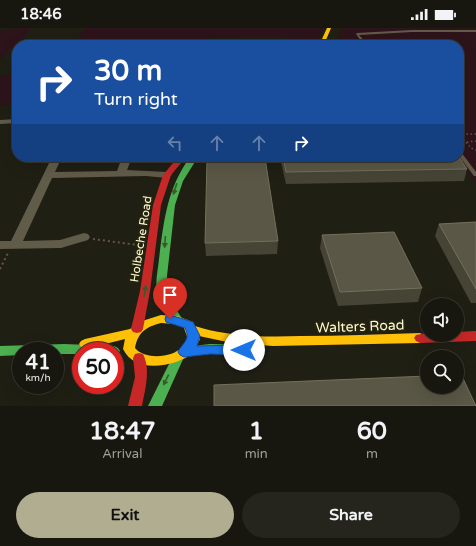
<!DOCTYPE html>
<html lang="en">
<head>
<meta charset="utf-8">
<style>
	body { margin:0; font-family:"Varela Round",sans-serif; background:#25241d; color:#f1f3f6; height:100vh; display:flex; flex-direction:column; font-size:15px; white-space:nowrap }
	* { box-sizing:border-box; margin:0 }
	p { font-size:13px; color:#9f9f9e }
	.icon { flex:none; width:22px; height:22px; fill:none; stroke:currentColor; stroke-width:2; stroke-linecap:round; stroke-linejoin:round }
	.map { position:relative; height:378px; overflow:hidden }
	.side { display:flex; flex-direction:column; background:#18170f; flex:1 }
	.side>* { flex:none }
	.banner { position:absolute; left:12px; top:12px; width:452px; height:122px; border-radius:16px; box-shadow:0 4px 16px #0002,0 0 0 1px #36362f; background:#1a4fa0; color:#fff; overflow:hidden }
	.buttons { position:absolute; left:420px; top:270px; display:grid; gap:8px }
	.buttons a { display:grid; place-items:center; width:44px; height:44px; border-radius:50%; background:#18170f; box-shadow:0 4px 16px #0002,0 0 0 1px #36362f; font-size:20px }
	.speed { position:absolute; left:12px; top:314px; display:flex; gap:8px; font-size:20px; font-weight:700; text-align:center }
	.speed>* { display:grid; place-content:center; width:52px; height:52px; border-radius:50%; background:#18170f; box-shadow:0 4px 16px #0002,0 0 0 1px #36362f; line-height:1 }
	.speed small { font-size:10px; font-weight:400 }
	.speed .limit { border:6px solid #d22; background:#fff; color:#111 }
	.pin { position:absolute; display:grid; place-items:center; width:34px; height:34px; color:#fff; margin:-41px -17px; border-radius:50% 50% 50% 0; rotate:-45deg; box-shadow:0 0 4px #0007 }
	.pin .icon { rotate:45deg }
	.me { position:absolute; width:44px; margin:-22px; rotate:270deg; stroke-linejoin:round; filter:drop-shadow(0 0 3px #0008) }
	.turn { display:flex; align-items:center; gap:14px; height:84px; padding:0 16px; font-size:18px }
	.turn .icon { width:52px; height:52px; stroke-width:2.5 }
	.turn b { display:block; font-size:28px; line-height:34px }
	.lanes { display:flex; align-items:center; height:38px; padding:0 16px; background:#0003; justify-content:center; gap:20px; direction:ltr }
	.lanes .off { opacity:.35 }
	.eta { display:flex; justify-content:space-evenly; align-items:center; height:68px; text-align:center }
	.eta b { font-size:24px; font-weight:800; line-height:28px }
	.cta { display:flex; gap:8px; margin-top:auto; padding:8px 16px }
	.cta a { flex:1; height:46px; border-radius:24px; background:#b1ad91; color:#111; font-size:16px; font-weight:800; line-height:46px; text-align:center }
	.cta a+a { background:#25241d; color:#f1f3f6 }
	.status { display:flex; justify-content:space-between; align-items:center; height:28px; padding:0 20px; background:#18170f; direction:ltr }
	.status svg { height:11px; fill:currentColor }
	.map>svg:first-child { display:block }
	.green { fill:#2d141a }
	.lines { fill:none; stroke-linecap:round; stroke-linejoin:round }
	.path-far1 { stroke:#64544b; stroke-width:1.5; stroke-dasharray:1.5 2.5; stroke-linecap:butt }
	.path { stroke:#64544b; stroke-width:2; stroke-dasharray:2 3; stroke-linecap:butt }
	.lane { fill:#615b49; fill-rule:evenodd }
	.street { fill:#615b49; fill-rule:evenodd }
	.fast { fill:#4caf50; fill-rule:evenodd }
	.slow { fill:#ffc107; fill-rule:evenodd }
	.jam { fill:#c62828; fill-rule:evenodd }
	.wall { fill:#464435 }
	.building { fill:#5a5746; stroke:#74705c }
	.oneway { fill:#355c29 }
	.route { fill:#1a73e8; stroke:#114b97 }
	.labels { text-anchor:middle; stroke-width:4; stroke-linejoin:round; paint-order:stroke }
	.street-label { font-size:12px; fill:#fff9d4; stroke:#25240f }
	.near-street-label { font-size:14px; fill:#fff9d4; stroke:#25240f }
</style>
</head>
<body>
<div class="status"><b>18:46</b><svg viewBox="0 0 49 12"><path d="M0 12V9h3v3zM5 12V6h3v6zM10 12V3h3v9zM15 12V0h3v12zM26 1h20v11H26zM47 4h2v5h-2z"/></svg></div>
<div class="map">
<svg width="476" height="378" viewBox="0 0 476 378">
	<rect width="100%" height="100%" fill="#201f14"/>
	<g class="green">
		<path d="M21,0H31L25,6L24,14L10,21L0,32V3Z"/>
		<path d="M85,0H324L319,10L313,17L308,12L275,9L210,10L174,17H74Z"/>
		<path d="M342,0H476V155L456,129H459V17H335Z"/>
		<path d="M0,47H17V76L0,77Z"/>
	</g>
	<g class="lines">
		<g class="path-far1">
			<path d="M476,106H459L471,120L476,122"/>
			<path d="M459,115L476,113"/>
		</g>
		<g class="path">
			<path d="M93,211L138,217"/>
			<path d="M0,241L8,225"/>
		</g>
		<g class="lane">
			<path d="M412,2H476V4H412L359,7L368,17H364L356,6L357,5Z"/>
			<path d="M459,124H461L476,144V148H474L459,128Z"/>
		</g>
		<g class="street">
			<path d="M17,91V95L0,96V92Z"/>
			<path d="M52,129H62L55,144L117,143L122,129H132L127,142L167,144L172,147L167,150L146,148L52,150L23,213L60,212L84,205L88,206L90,209L88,212L61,220L0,221V213H11Z"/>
		</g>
		<g class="fast">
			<path d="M190,129H198L183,153L175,177L167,248L168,269L183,292L181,295C173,297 171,293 167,287C163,280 158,273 157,265C155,253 158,242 159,231C164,192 167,161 190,129Z"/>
			<path d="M64,316L114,318L118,320L120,323L118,326L115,328V323H81V326H55V323H21V327L0,328V318Z"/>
			<path d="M210,316L249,317L253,319L255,322L253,325L249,327L210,326L184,329L162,378H148L175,324L184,319Z"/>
		</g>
		<g class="slow">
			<path d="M327,0H331L326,12L321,17H316L322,11Z"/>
			<path d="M161,287L177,288L193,294L195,298C229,309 265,309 301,308C341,308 380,306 420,305L424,307L426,310L424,313L420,315L273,318L232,315L199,308L200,311C198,315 196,321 193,325C189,329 181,332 176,334C157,340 133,341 123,321L125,311L85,321L81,319L79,316L81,313L85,311L130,301L139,294ZM161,295L176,296L184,300L188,311C187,314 185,317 183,319C172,330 145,332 135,320C138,304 146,299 161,295Z"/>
		</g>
		<g class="jam">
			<path d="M178,129H186L171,147L161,177L150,263L143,301L141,304L137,305L133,304L131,301L140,263L153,177L163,147Z"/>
			<path d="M476,303V313L420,315L416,313L414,310L416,307L427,305V307H457V304Z"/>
			<path d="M139,325L143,326C151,342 145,362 142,378H128L135,349L133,330L135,326Z"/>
		</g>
	</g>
	<g class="wall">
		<path d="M280,129H459L467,141L464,153L286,156Z"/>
		<path d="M476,194V275H471L435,208L439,196Z"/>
		<path d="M322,207L422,260L418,274L338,278L320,220Z"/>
		<path d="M278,213L277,226L206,228L205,215Z"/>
	</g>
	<g class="building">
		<path d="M283,129H459L467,141L286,144Z"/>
		<path d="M265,130L278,213L205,215L207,131Z"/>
		<path d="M476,194V261L439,196Z"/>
		<path d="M394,204L422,260L340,264L322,207Z"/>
		<path d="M461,346L476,378H214V357L427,348V359H457V347Z"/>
	</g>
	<defs><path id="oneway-solid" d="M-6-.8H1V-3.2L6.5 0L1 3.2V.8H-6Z"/></defs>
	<g class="oneway">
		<use href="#oneway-solid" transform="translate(175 161) rotate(109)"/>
		<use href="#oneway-solid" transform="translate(165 214) rotate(94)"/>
		<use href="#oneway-solid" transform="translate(145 263) rotate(-81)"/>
		<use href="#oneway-solid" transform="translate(166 352) rotate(116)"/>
	</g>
	<path class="route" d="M170,287L193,294L200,308L197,318L244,317L248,318L250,322L248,325L244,327L210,326L184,329L180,327L178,324C183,314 191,312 185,300L166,294L165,291L166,288Z"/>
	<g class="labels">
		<g class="street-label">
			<text transform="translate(141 211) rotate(-81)" y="4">Holbeche Road</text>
		</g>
		<g class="near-street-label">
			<text transform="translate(360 298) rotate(-2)" y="5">Walters Road</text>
		</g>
	</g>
</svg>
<div class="buttons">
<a><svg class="icon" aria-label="sound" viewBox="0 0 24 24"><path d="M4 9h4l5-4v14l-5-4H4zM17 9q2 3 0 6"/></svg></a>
<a><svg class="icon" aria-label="search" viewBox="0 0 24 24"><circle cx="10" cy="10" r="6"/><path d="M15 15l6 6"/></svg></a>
</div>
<div class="speed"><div>41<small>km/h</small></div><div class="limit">50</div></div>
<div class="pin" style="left:170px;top:291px;background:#d93025"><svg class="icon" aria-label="arrive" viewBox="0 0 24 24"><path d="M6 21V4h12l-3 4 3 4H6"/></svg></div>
<svg class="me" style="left:244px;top:322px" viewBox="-20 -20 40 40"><circle r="19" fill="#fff"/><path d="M0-13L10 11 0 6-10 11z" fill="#1a73e8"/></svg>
<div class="banner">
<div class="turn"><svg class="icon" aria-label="right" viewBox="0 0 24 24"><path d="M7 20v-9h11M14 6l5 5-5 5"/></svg><div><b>30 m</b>Turn right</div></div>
<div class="lanes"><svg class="icon off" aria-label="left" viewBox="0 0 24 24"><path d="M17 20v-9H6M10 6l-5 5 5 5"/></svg><svg class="icon off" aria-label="ahead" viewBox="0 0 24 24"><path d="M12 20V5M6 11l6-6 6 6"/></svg><svg class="icon off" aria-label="ahead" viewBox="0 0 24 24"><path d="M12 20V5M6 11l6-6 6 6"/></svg><svg class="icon" aria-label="right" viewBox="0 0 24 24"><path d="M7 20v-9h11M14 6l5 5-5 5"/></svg></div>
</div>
</div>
<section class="side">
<div class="eta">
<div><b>18:47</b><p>Arrival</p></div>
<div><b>1</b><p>min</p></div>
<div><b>60</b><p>m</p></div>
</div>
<div class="cta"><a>Exit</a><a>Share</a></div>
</section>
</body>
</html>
